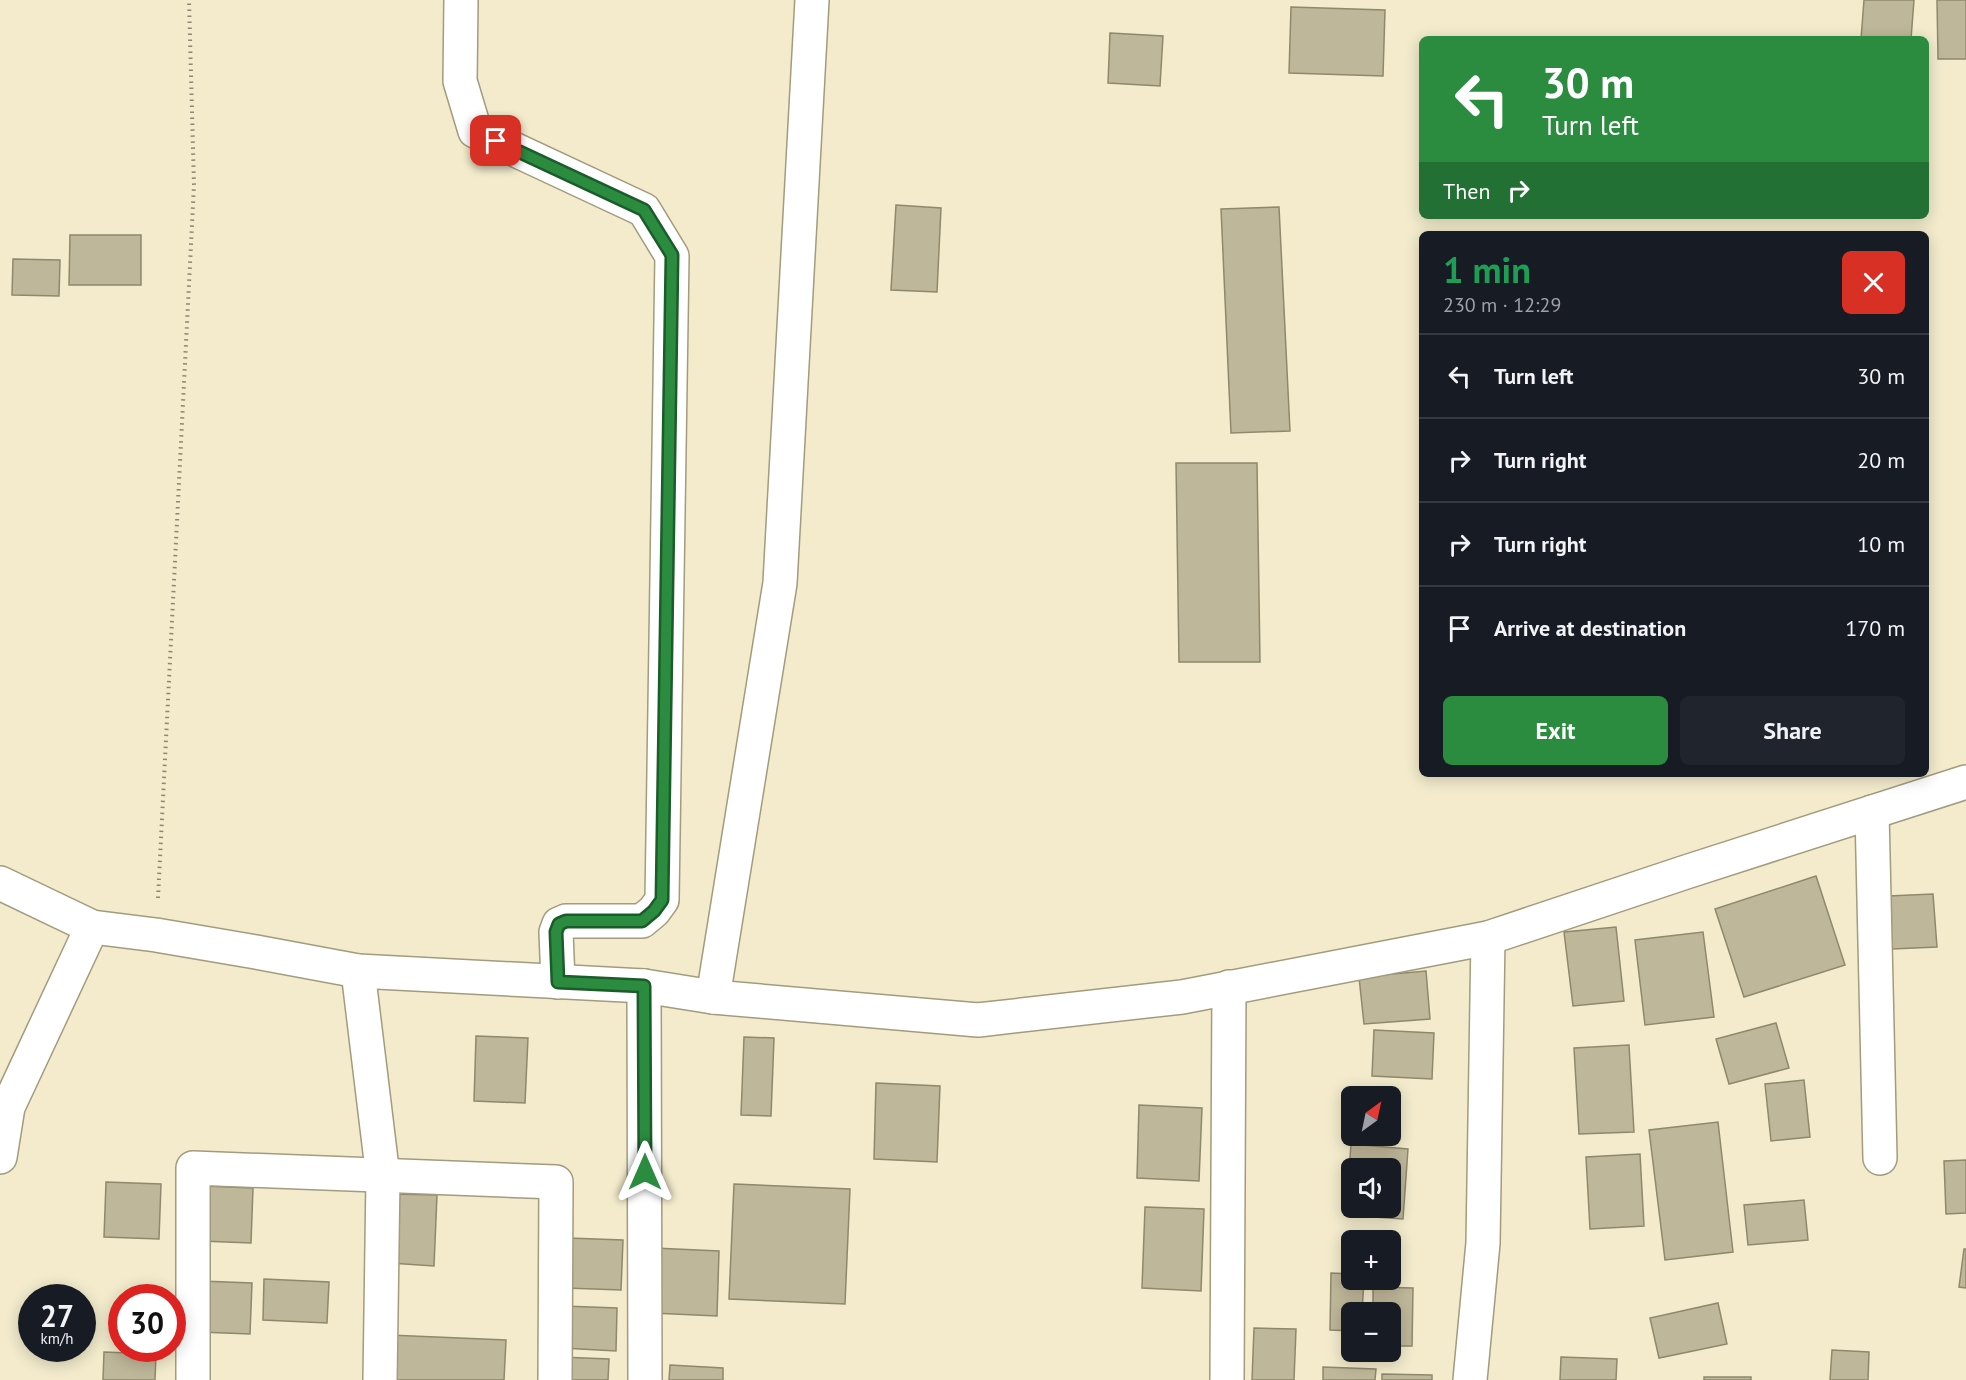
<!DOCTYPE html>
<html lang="en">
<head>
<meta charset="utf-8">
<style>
	body { margin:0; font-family:"PT Sans",sans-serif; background:#20242c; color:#f1f3f6; height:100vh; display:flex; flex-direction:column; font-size:22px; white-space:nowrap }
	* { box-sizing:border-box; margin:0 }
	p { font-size:20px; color:#9ea1a6 }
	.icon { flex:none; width:33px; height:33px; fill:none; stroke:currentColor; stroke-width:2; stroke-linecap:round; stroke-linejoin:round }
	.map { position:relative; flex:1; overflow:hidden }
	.details { position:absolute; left:1419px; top:231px; width:510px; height:546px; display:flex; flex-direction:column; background:#171b24; border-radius:9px; box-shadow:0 3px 15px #0003 }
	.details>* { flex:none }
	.guide { position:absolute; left:1419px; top:36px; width:510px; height:183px; border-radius:9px; box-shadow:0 3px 15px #0003; background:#2b8c40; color:#fff; overflow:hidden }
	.needle { width:39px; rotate:33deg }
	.buttons { position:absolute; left:1341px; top:1086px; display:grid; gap:12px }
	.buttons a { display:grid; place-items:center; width:60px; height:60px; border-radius:9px; background:#171b24; box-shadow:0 3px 15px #0003; font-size:30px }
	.speed { position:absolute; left:18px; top:1284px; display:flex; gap:12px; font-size:30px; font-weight:700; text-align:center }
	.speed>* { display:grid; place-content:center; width:78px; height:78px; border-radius:50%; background:#171b24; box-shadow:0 3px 15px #0003; line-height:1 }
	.speed small { font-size:15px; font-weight:400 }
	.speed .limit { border:9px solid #d22; background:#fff; color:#111 }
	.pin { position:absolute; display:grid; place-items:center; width:51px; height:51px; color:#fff; margin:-26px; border-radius:12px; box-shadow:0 3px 9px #0006 }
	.me { position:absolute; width:66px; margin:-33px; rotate:0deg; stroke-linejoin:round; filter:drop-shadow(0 0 4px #0008) }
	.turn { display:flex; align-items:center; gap:21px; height:126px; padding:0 24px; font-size:27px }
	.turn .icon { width:78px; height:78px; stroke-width:2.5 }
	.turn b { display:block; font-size:42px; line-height:51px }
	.then { display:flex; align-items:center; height:57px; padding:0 24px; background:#0003; gap:12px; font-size:22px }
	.round { display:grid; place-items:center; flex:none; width:63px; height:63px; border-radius:9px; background:#20242c }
	.headline { display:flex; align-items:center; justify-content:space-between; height:102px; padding:0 24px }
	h1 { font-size:36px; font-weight:600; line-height:45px; color:#1e9e55 }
	.cta { display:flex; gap:12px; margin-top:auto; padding:12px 24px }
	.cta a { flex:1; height:69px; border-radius:9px; background:#2b8c40; color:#fff; font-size:24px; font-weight:600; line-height:69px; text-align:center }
	.cta a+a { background:#20242c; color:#f1f3f6 }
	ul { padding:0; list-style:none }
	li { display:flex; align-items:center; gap:18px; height:84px; padding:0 24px; border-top:2px solid #363941 }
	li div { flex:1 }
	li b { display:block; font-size:22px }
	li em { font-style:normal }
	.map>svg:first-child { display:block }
	.building { fill:#bfb799; stroke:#90886c; stroke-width:1.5; fill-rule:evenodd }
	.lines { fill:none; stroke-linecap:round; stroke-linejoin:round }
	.minor-casing { stroke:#a29b7e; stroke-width:36 }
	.path { stroke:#8d8771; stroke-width:4; stroke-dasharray:1.5 4.5; stroke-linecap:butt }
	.minor { stroke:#fff; stroke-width:33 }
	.route-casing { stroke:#1c5b2a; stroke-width:15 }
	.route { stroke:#2b8c40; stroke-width:10 }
</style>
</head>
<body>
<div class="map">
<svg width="1966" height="1380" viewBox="0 0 1966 1380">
	<rect width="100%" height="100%" fill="#f3ebcc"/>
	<g class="building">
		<path d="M1864,0H1914L1911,39H1861Z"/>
		<path d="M1937,0H1966V59H1938Z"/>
		<path d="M1291,7L1385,10L1383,76L1289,73Z"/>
		<path d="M1110,33L1163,36L1160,86L1108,83Z"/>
		<path d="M896,205L941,208L937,292L891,290Z"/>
		<path d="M1279,207L1290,431L1231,433L1221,209Z"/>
		<path d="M70,235H141V285H69Z"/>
		<path d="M13,259L60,260L59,296L12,295Z"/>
		<path d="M1176,463H1257L1260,662H1179Z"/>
		<path d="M1816,876L1845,965L1744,997L1715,909Z"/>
		<path d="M1933,894L1937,947L1892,949L1889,896Z"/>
		<path d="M1616,927L1624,1001L1573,1006L1564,932Z"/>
		<path d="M1703,932L1714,1017L1645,1025L1635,940Z"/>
		<path d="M1426,971L1430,1019L1364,1024L1359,977Z"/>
		<path d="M1776,1023L1789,1068L1729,1084L1716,1039Z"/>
		<path d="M1374,1030L1434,1033L1432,1079L1372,1076Z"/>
		<path d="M476,1036L528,1038L525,1103L474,1101Z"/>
		<path d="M744,1037L774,1038L771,1116L741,1115Z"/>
		<path d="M1629,1045L1634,1132L1579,1134L1574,1048Z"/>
		<path d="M1804,1080L1810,1137L1771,1141L1765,1084Z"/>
		<path d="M876,1083L940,1086L937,1162L874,1159Z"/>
		<path d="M1139,1105L1202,1108L1199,1181L1137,1178Z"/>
		<path d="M1718,1122L1733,1252L1665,1260L1649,1130Z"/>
		<path d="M1351,1144L1408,1149L1403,1219L1346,1215ZM1352,1168H1390V1208H1352Z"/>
		<path d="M1640,1154L1644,1226L1590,1229L1586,1157Z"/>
		<path d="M1966,1160V1213L1946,1214L1944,1161Z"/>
		<path d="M106,1182L161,1184L159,1239L104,1237Z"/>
		<path d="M734,1184L850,1189L845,1304L729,1299Z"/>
		<path d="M203,1186L253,1188L251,1243L201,1241Z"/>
		<path d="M392,1194L437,1195L434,1266L390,1263Z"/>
		<path d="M1804,1200L1808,1240L1748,1245L1744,1205Z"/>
		<path d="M1145,1207L1204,1209L1201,1291L1142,1288Z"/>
		<path d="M568,1238L623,1240L621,1290L566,1288Z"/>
		<path d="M654,1248L719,1251L717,1316L652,1313Z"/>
		<path d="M1964,1249H1966V1288L1959,1287Z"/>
		<path d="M1331,1273L1352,1274V1280H1364L1362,1312H1352V1331L1330,1330Z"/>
		<path d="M264,1279L329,1282L327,1323L263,1320Z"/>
		<path d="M201,1281L252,1283L250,1334L199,1332Z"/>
		<path d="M1373,1287L1413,1288L1412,1346H1390V1312H1373Z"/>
		<path d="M1718,1303L1727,1344L1659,1358L1650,1318Z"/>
		<path d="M563,1306L617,1308L616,1351L562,1348Z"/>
		<path d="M1254,1328L1296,1329L1294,1380H1252Z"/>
		<path d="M389,1335L506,1340L504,1380H387Z"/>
		<path d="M1832,1350L1869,1352L1868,1380H1830Z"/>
		<path d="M104,1352L156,1354L155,1380H103Z"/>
		<path d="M560,1357L609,1359L608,1380H559Z"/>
		<path d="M1561,1357L1617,1359L1616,1380H1560Z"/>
		<path d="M670,1365L723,1368V1380H669Z"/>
		<path d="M1323,1367L1376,1369L1375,1380H1323Z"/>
		<path d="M1382,1374L1432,1375V1380H1382Z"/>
		<rect x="1704" y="1377" width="47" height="3"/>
	</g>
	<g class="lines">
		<defs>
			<g id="minor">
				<path d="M461,0L460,81L475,131L644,210L672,256L662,900L654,911L642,921H566L559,924L556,932L558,982"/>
				<path d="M1872,812L1880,1158"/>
				<path d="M0,883L92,927L156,935L256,952L358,971L644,986L713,997L978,1020L1182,997L1488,938L1686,872L1966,782"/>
				<path d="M358,971L383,1177L380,1380"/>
				<path d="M644,986L645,1380"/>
				<path d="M713,997L780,583L812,0"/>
				<path d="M0,1157L8,1107L92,927"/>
				<path d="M193,1380V1168L556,1182L555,1380"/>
				<path d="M1227,1380L1229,987"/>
				<path d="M1470,1380L1483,1243L1488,938"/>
			</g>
		</defs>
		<use href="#minor" class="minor-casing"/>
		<path class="path" d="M158,898L194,185L189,0"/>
		<use href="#minor" class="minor"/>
	</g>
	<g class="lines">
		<defs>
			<path id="route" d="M496,141L644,210L672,255L662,900L654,911L642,921H566L559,924L556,932L558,982L644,986L645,1172"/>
		</defs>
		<use href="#route" class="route-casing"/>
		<use href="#route" class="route"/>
	</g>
</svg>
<div class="buttons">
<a><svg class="needle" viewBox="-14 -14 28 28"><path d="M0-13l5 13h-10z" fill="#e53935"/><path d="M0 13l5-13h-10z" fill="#9ea1a6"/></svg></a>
<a><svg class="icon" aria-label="sound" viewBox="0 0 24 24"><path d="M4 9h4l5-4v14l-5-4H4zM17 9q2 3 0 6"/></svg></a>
<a>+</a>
<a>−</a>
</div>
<div class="speed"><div>27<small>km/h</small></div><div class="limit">30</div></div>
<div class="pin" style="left:496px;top:141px;background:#d93025"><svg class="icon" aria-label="arrive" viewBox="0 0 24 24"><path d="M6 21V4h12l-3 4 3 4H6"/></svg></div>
<svg class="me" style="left:645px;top:1172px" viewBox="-20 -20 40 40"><path d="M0-17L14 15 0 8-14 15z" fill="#2b8c40" stroke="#fff" stroke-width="4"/></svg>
<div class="guide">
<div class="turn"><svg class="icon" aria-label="left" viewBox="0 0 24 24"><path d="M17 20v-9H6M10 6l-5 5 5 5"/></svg><div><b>30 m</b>Turn left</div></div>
<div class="then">Then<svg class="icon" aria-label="right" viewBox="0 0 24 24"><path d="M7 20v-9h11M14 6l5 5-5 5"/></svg></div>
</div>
<section class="details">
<div class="headline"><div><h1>1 min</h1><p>230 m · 12:29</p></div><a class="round" style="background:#d93025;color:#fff"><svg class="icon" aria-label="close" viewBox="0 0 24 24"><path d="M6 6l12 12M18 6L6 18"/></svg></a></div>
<ul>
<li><svg class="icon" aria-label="left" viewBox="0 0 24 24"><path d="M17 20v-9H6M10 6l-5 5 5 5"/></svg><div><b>Turn left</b></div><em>30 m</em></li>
<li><svg class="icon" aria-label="right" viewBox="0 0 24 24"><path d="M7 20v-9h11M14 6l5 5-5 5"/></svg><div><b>Turn right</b></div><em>20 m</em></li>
<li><svg class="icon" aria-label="right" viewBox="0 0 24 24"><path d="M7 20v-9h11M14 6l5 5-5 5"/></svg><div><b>Turn right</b></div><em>10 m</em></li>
<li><svg class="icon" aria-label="arrive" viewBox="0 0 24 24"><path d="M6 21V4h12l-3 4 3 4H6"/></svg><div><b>Arrive at destination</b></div><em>170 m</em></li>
</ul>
<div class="cta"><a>Exit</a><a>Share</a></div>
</section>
</div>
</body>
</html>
